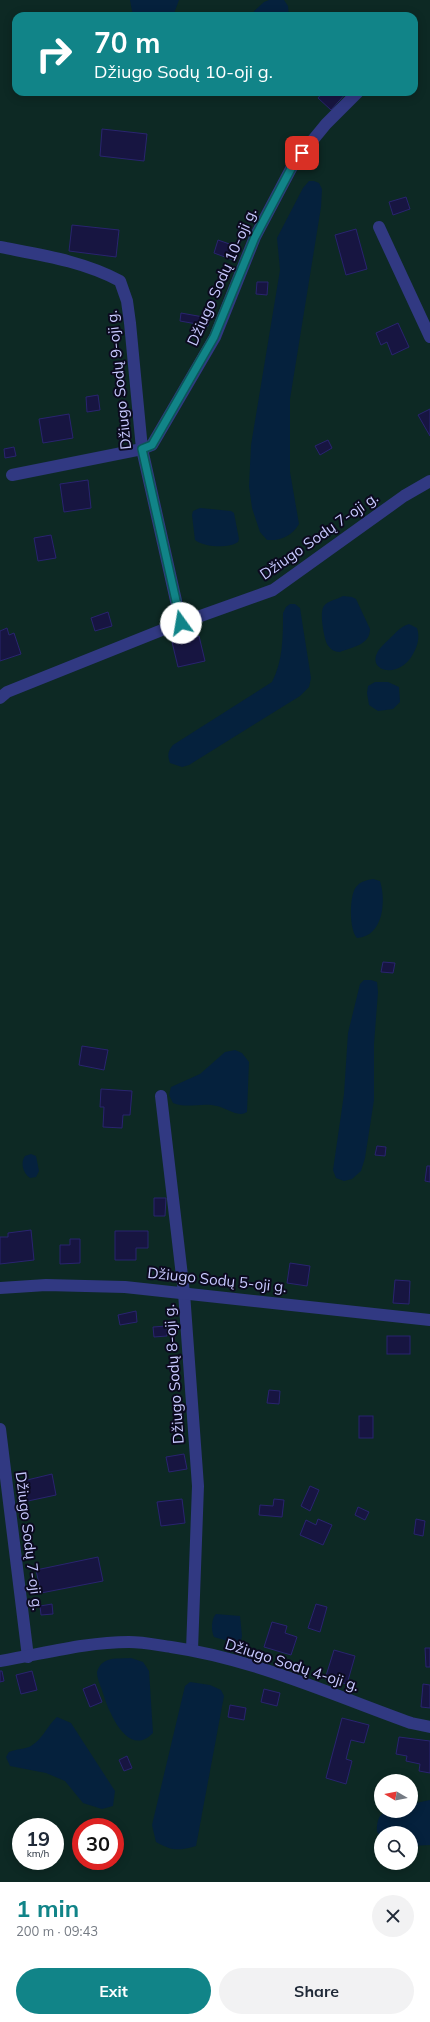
<!DOCTYPE html>
<html lang="en">
<head>
<meta charset="utf-8">
<style>
	body { margin:0; font-family:Mulish,sans-serif; background:#f2f2f3; color:#1f2937; height:100vh; display:flex; flex-direction:column; font-size:15px; white-space:nowrap }
	* { box-sizing:border-box; margin:0 }
	p { font-size:13px; color:#747a83 }
	.icon { flex:none; width:22px; height:22px; fill:none; stroke:currentColor; stroke-width:2; stroke-linecap:round; stroke-linejoin:round }
	.map { position:relative; height:1882px; overflow:hidden }
	.drawer { display:flex; flex-direction:column; background:#fff; flex:1 }
	.drawer>* { flex:none }
	.hud { position:absolute; left:12px; top:12px; width:406px; height:84px; border-radius:12px; box-shadow:0 2px 10px #0003; background:#118488; color:#fff; overflow:hidden }
	.needle { width:26px; rotate:280deg }
	.buttons { position:absolute; left:374px; top:1774px; display:grid; gap:8px }
	.buttons a { display:grid; place-items:center; width:44px; height:44px; border-radius:50%; background:#fff; box-shadow:0 2px 10px #0003; font-size:20px }
	.speed { position:absolute; left:12px; top:1818px; display:flex; gap:8px; font-size:20px; font-weight:700; text-align:center }
	.speed>* { display:grid; place-content:center; width:52px; height:52px; border-radius:50%; background:#fff; box-shadow:0 2px 10px #0003; line-height:1 }
	.speed small { font-size:10px; font-weight:400 }
	.speed .limit { border:6px solid #d22; background:#fff; color:#111 }
	.pin { position:absolute; display:grid; place-items:center; width:34px; height:34px; color:#fff; margin:-17px; border-radius:8px; box-shadow:0 2px 6px #0006 }
	.me { position:absolute; width:44px; margin:-22px; rotate:347deg; stroke-linejoin:round; filter:drop-shadow(0 0 3px #0008) }
	.turn { display:flex; align-items:center; gap:14px; height:84px; padding:0 16px; font-size:18px }
	.turn .icon { width:52px; height:52px; stroke-width:2.5 }
	.turn b { display:block; font-size:28px; line-height:34px }
	.round { display:grid; place-items:center; flex:none; width:42px; height:42px; border-radius:21px; background:#f2f2f3 }
	.headline { display:flex; align-items:center; justify-content:space-between; height:68px; padding:0 16px }
	h1 { font-size:24px; font-weight:700; line-height:30px; color:#118488 }
	.cta { display:flex; gap:8px; margin-top:auto; padding:8px 16px }
	.cta a { flex:1; height:46px; border-radius:24px; background:#118488; color:#fff; font-size:16px; font-weight:700; line-height:46px; text-align:center }
	.cta a+a { background:#f2f2f3; color:#1f2937 }
	.map>svg:first-child { display:block }
	.green { fill:#0d2924; fill-rule:evenodd }
	.water { fill:#05213d }
	.building { fill:#171541; stroke:#29246f }
	.lines { fill:none; stroke-linecap:round; stroke-linejoin:round }
	.street { stroke:#313982; stroke-width:12 }
	.route-casing { stroke:#0b5658; stroke-width:10 }
	.route { stroke:#118488; stroke-width:7 }
	.labels { text-anchor:middle; stroke-width:4; stroke-linejoin:round; paint-order:stroke }
	.street-label { font-size:15px; fill:#c8c9ff; stroke:#0b0a1f }
</style>
</head>
<body>
<div class="map">
<svg width="430" height="1882" viewBox="0 0 430 1882">
	<rect width="100%" height="100%" fill="#0b0a1f"/>
	<path class="green" d="M0,0H430V1882H0ZM16,16H414V92H16ZM381,1781H411V1811H381ZM21,1827H55V1861H21ZM81,1827H115V1861H81ZM381,1833H411V1863H381Z"/>
	<g class="water">
		<path d="M130,0H179L173,16H133Z"/>
		<path d="M269,0H284L288,6L289,16H249L264,2Z"/>
		<path d="M309,181H314L319,183L322,189L321,207L290,399V472L299,524C292,536 280,541 267,540L260,532L252,508L249,486L251,445L280,270L277,238L303,188Z"/>
		<path d="M200,508L231,511L234,513L239,539L238,542C228,549 204,547 195,540L192,515L193,511Z"/>
		<path d="M343,596L352,597L356,599L370,629C370,645 352,647 340,652C334,652 330,649 327,644C324,637 319,612 324,606C327,601 338,599 343,596Z"/>
		<path d="M290,604H295L300,608L311,678L309,687L300,696L189,765L182,767L170,763C167,755 168,751 173,745L272,682C283,661 283,637 283,613L286,607Z"/>
		<path d="M409,624L417,628C420,637 418,645 413,654C398,683 357,669 385,643C392,637 400,626 409,624Z"/>
		<path d="M375,682H388L399,687L400,702L393,709L378,711L369,705L367,693L368,686Z"/>
		<path d="M373,879L380,881C386,900 384,936 357,938C349,930 349,896 356,887C361,881 367,880 373,879Z"/>
		<path d="M364,980H371L377,982L378,992L374,1044V1100L365,1158L361,1171L352,1179L344,1181L336,1178L333,1170L344,1094L348,1033L360,984Z"/>
		<path d="M235,1050L242,1053L249,1062L247,1112C238,1118 227,1108 217,1106C202,1102 187,1109 173,1103L169,1095L171,1087L200,1074L225,1052Z"/>
		<path d="M31,1154L36,1156L39,1171L36,1177L30,1178C23,1173 20,1163 25,1156Z"/>
		<path d="M216,1614L240,1616L242,1636L241,1640L235,1643L214,1637C211,1631 211,1619 216,1614Z"/>
		<path d="M131,1658L143,1662L149,1671L153,1733C127,1760 107,1708 102,1690C100,1685 97,1678 97,1672C98,1669 100,1664 104,1662C110,1657 123,1659 131,1658Z"/>
		<path d="M190,1682L210,1685L221,1690L224,1696L196,1846C178,1851 172,1851 156,1842L152,1825L185,1686Z"/>
		<path d="M57,1717L71,1723L115,1791L113,1806L102,1809L83,1803L65,1781L46,1773L10,1766L6,1757L9,1752C16,1749 26,1749 31,1746C43,1739 47,1726 57,1717Z"/>
		<path d="M430,1800V1845L411,1846V1833H381V1836L377,1832C376,1806 392,1811 411,1811V1804Z"/>
	</g>
	<g class="building">
		<path d="M323,92H347L331,110L318,98Z"/>
		<path d="M102,129L147,134L144,161L100,156Z"/>
		<path d="M406,197L410,209L393,215L389,202Z"/>
		<path d="M72,225L119,230L116,257L69,251Z"/>
		<path d="M356,229L367,269L346,275L335,235Z"/>
		<path d="M218,240L238,247L233,260L214,253Z"/>
		<path d="M257,282H268L267,295L256,294Z"/>
		<path d="M181,313L209,318L208,326L180,321Z"/>
		<path d="M398,323L409,347L392,355L387,342L381,345L376,333Z"/>
		<path d="M98,395L100,410L87,412L86,397Z"/>
		<path d="M430,409V436L418,415Z"/>
		<path d="M69,414L73,438L43,443L39,419Z"/>
		<path d="M328,440L332,448L320,455L315,446Z"/>
		<path d="M14,447L16,456L5,458L4,449Z"/>
		<path d="M88,480L91,508L64,512L60,484Z"/>
		<path d="M51,535L56,558L38,561L34,538Z"/>
		<path d="M108,612L112,626L95,631L91,618Z"/>
		<path d="M7,628L9,635L14,633L21,654L0,661V631Z"/>
		<path d="M199,636L205,661L178,667L172,642Z"/>
		<path d="M383,962L395,963L393,973L381,972Z"/>
		<path d="M82,1046L108,1050L104,1070L79,1065Z"/>
		<path d="M101,1089L132,1091L130,1115H123L122,1128L103,1127L104,1107H100Z"/>
		<path d="M377,1146L386,1147L385,1156L375,1155Z"/>
		<path d="M427,1166H430V1182L425,1181Z"/>
		<path d="M154,1198H166L165,1216H154Z"/>
		<path d="M31,1230L34,1260L0,1264V1237H8V1233Z"/>
		<path d="M115,1231H148V1248H136V1260H115Z"/>
		<path d="M70,1239H80V1263L60,1264V1245H70Z"/>
		<path d="M290,1263L310,1266L307,1286L287,1283Z"/>
		<path d="M395,1280L410,1281L409,1304L393,1303Z"/>
		<path d="M136,1311L137,1322L120,1325L118,1315Z"/>
		<path d="M167,1326V1336L154,1337L153,1327Z"/>
		<rect x="387" y="1336" width="23" height="18"/>
		<path d="M269,1390L280,1391L279,1404L267,1403Z"/>
		<rect x="359" y="1416" width="14" height="22"/>
		<path d="M184,1454L187,1469L169,1472L166,1457Z"/>
		<path d="M52,1474L56,1495L28,1501L23,1481Z"/>
		<path d="M310,1486L319,1490L310,1511L301,1506Z"/>
		<path d="M182,1499L185,1523L161,1526L157,1502Z"/>
		<path d="M274,1499L284,1500L282,1517L259,1515L260,1505L273,1506Z"/>
		<path d="M358,1507L369,1512L365,1520L355,1515Z"/>
		<path d="M318,1519L332,1525L323,1545L300,1535L306,1520L316,1525Z"/>
		<path d="M416,1519L425,1521L423,1536L414,1534Z"/>
		<path d="M98,1557L103,1581L41,1593L36,1570Z"/>
		<path d="M52,1604L53,1614L41,1615L40,1606Z"/>
		<path d="M316,1604L327,1607L320,1632L308,1628Z"/>
		<path d="M272,1622L287,1626L285,1633L297,1637L291,1655L264,1647Z"/>
		<path d="M425,1648H430V1667H426Z"/>
		<path d="M334,1650L355,1656L347,1684L325,1679Z"/>
		<path d="M0,1671H2L4,1681L0,1682Z"/>
		<path d="M32,1671L37,1690L21,1694L16,1675Z"/>
		<path d="M95,1684L102,1702L90,1707L83,1689Z"/>
		<path d="M423,1684L430,1685V1708L421,1707Z"/>
		<path d="M264,1689L280,1693L277,1706L261,1702Z"/>
		<path d="M230,1705L246,1708L244,1720L228,1717Z"/>
		<path d="M342,1718L369,1725L364,1743L351,1740L346,1759L352,1761L346,1784L326,1778Z"/>
		<path d="M399,1737L430,1741V1773L419,1771L420,1764L406,1761L407,1756L396,1754Z"/>
		<path d="M127,1756L132,1768L124,1771L119,1760Z"/>
	</g>
	<g class="lines">
		<g class="street">
			<path d="M379,227L430,337"/>
			<path d="M0,247C41,255 83,261 120,281L127,301L130,323L142,449L181,623"/>
			<path d="M12,475L142,449L152,445L215,337L255,237L294,163L326,124L358,92"/>
			<path d="M0,698L7,692L167,628L273,590L404,496L430,481"/>
			<path d="M161,1096L184,1293L198,1486L192,1650"/>
			<path d="M0,1288L46,1285L125,1287L430,1320"/>
			<path d="M0,1429L28,1657"/>
			<path d="M0,1661C43,1654 85,1642 129,1642C143,1642 157,1645 171,1647C254,1659 333,1695 411,1723L430,1727"/>
		</g>
	</g>
	<g class="lines">
		<defs>
			<path id="route" d="M181,623L142,449L152,445L214,337L255,237L294,163L302,153"/>
		</defs>
		<use href="#route" class="route-casing"/>
		<use href="#route" class="route"/>
	</g>
	<g class="labels">
		<g class="street-label">
			<text transform="translate(222 277) rotate(-66)" y="5">Džiugo Sodų 10-oji g.</text>
			<text transform="translate(119 380) rotate(-96)" y="5">Džiugo Sodų 9-oji g.</text>
			<text transform="translate(319 536) rotate(-35)" y="5">Džiugo Sodų 7-oji g.</text>
			<text transform="translate(217 1280) rotate(6)" y="5">Džiugo Sodų 5-oji g.</text>
			<text transform="translate(174 1374) rotate(-94)" y="5">Džiugo Sodų 8-oji g.</text>
			<text transform="translate(29 1541) rotate(83)" y="5">Džiugo Sodų 7-oji g.</text>
			<text transform="translate(292 1665) rotate(18)" y="5">Džiugo Sodų 4-oji g.</text>
		</g>
	</g>
</svg>
<div class="buttons">
<a><svg class="needle" viewBox="-14 -14 28 28"><path d="M0-13l5 13h-10z" fill="#e53935"/><path d="M0 13l5-13h-10z" fill="#747a83"/></svg></a>
<a><svg class="icon" aria-label="search" viewBox="0 0 24 24"><circle cx="10" cy="10" r="6"/><path d="M15 15l6 6"/></svg></a>
</div>
<div class="speed"><div>19<small>km/h</small></div><div class="limit">30</div></div>
<div class="pin" style="left:302px;top:153px;background:#d93025"><svg class="icon" aria-label="arrive" viewBox="0 0 24 24"><path d="M6 21V4h12l-3 4 3 4H6"/></svg></div>
<svg class="me" style="left:181px;top:623px" viewBox="-20 -20 40 40"><circle r="19" fill="#fff"/><path d="M0-13L10 11 0 6-10 11z" fill="#118488"/></svg>
<div class="hud">
<div class="turn"><svg class="icon" aria-label="right" viewBox="0 0 24 24"><path d="M7 20v-9h11M14 6l5 5-5 5"/></svg><div><b>70 m</b>Džiugo Sodų 10-oji g.</div></div>
</div>
</div>
<section class="drawer">
<div class="headline"><div><h1>1 min</h1><p>200 m · 09:43</p></div><a class="round"><svg class="icon" aria-label="close" viewBox="0 0 24 24"><path d="M6 6l12 12M18 6L6 18"/></svg></a></div>
<div class="cta"><a>Exit</a><a>Share</a></div>
</section>
</body>
</html>
